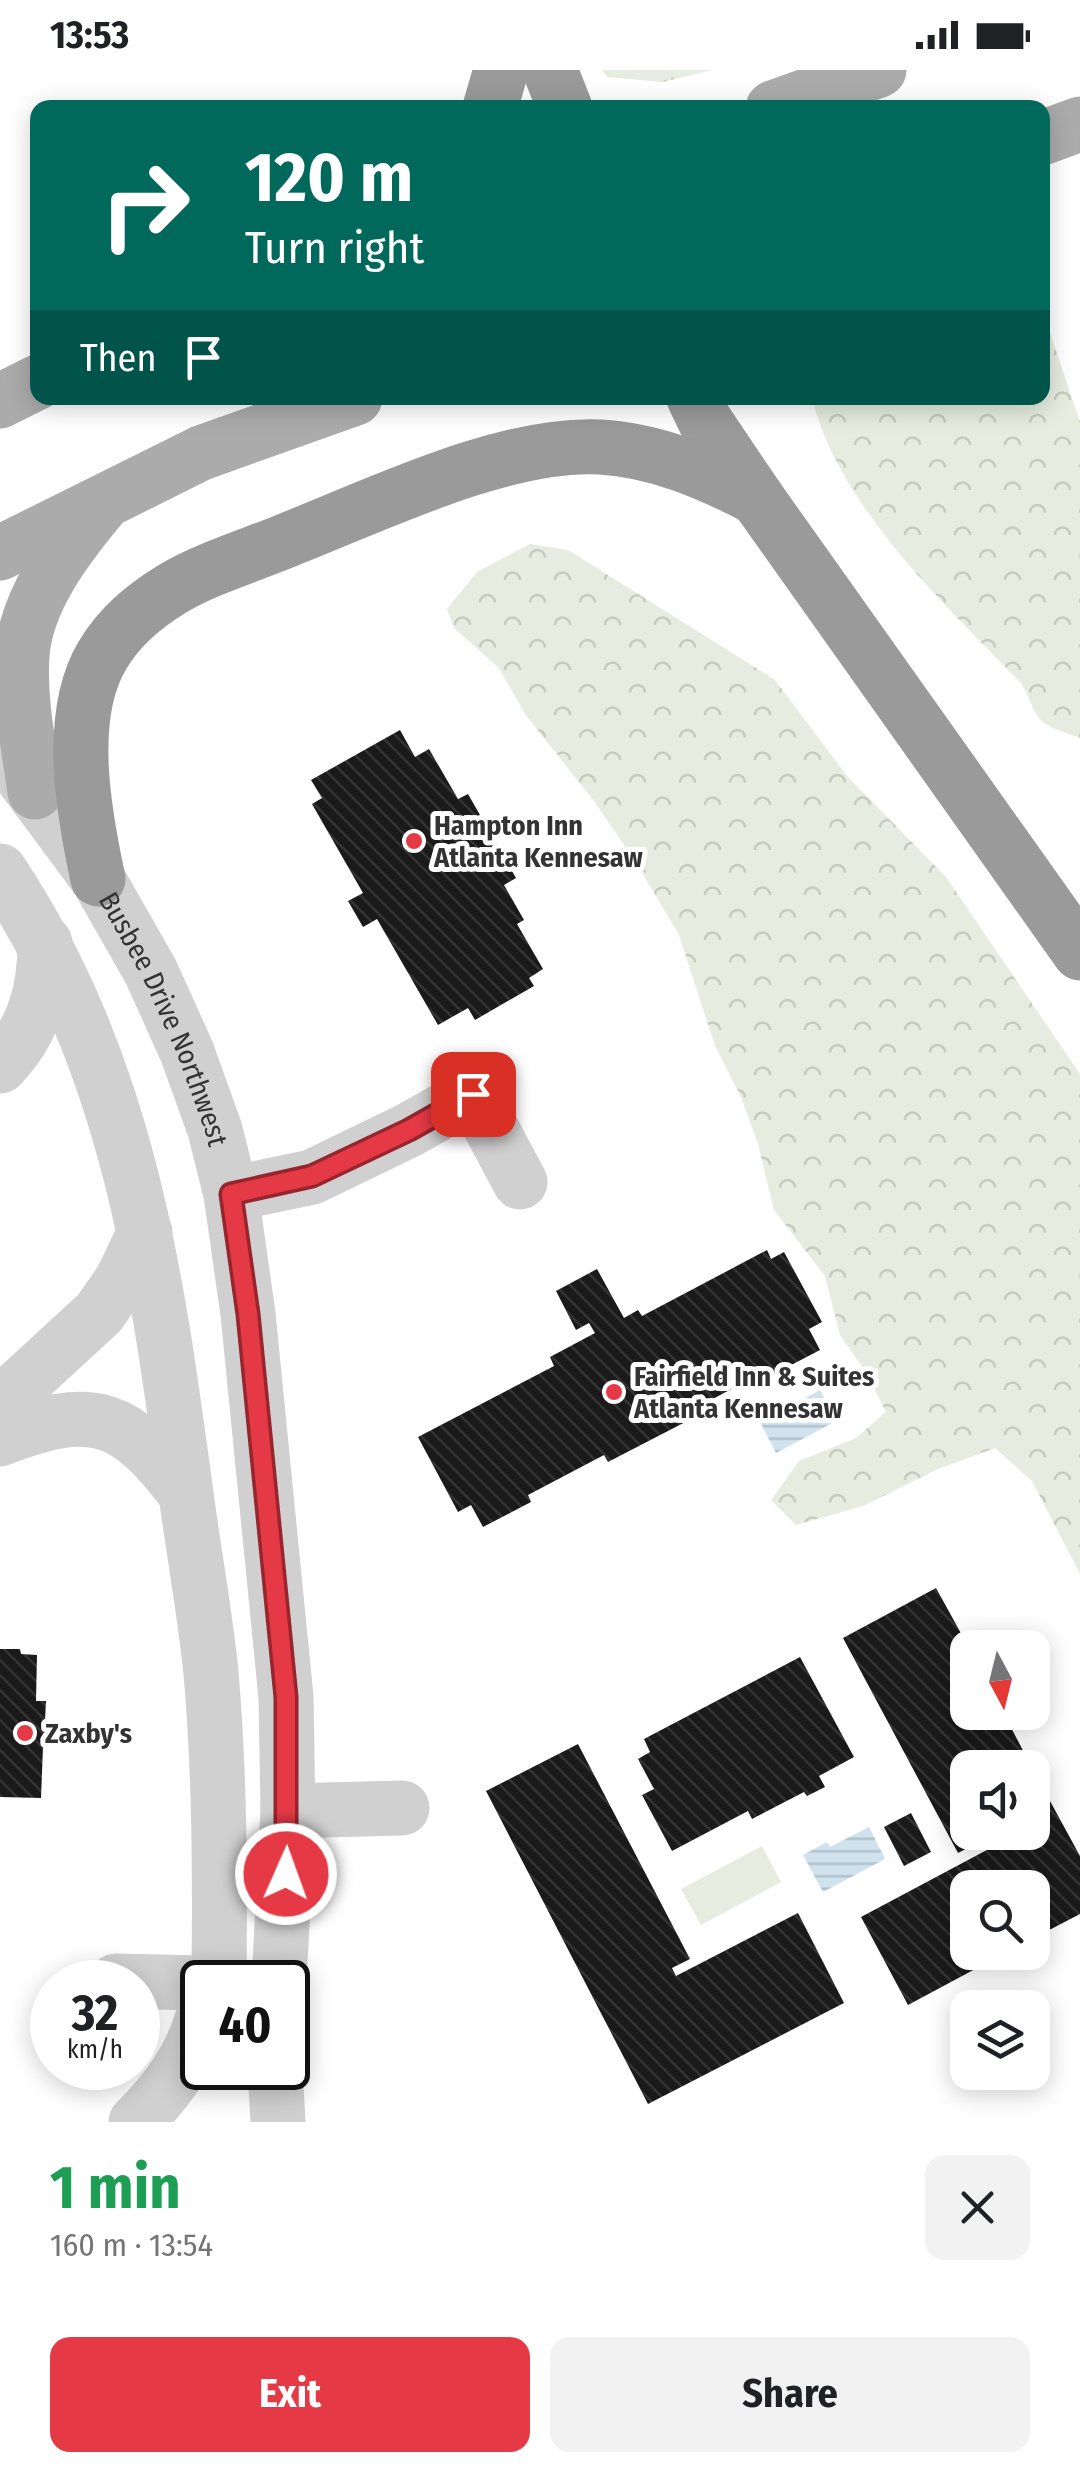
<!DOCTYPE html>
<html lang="en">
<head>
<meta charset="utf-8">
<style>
	body { margin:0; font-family:"Fira Sans Condensed",sans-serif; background:#f2f2f2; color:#202124; height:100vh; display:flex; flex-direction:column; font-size:38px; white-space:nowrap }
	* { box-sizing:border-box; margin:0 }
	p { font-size:32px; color:#757577 }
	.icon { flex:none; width:55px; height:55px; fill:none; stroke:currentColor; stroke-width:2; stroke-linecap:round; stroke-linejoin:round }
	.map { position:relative; height:2052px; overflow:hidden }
	.sheet { display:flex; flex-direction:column; background:#fff; flex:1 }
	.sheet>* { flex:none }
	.top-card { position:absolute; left:30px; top:30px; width:1020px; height:305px; border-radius:20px; box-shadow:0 5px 25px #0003; background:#00695c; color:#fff; overflow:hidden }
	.needle { width:65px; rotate:173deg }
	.fabs { position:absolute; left:950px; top:1560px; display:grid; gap:20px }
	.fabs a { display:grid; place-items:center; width:100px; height:100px; border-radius:20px; background:#fff; box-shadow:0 5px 25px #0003; font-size:50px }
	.speed { position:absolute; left:30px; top:1890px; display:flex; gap:20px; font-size:50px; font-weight:700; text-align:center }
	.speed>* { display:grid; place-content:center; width:130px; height:130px; border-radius:50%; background:#fff; box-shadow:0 5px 25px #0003; line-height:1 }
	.speed small { font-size:25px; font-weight:400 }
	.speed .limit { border:5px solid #111; border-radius:15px; background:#fff; color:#111 }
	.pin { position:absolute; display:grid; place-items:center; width:85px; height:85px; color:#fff; margin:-42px; border-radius:20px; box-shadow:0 5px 15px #0006 }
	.me { position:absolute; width:110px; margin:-55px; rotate:2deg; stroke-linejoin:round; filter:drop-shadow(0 0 8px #0008) }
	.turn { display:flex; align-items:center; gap:35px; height:210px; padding:0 50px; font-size:45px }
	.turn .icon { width:130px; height:130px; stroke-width:2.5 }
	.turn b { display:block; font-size:70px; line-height:85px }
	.then { display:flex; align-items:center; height:95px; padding:0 50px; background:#0003; gap:20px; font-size:38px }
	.round { display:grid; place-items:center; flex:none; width:105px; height:105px; border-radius:20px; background:#f2f2f2 }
	.overview { display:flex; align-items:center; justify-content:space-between; height:170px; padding:0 50px }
	h1 { font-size:60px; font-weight:700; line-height:75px; color:#1e9e55 }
	.action { display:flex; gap:20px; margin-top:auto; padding:20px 50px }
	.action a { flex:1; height:115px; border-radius:20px; background:#e63946; color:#fff; font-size:40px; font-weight:700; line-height:115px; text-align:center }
	.action a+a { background:#f2f2f2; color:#202124 }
	.status { display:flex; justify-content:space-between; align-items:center; height:70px; padding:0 50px; background:#fff; direction:ltr }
	.status svg { height:28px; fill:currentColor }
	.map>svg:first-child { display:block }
	.grass { fill:url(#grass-tufts) }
	.forest { fill:url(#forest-crowns) }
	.pitch { fill:#e6ecdf }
	.water { fill:url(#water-rules) }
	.building { fill:url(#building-back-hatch) }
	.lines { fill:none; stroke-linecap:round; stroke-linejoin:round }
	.minor { stroke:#d0d0d0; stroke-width:55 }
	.major { stroke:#ababab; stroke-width:55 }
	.highway { stroke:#9a9a9a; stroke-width:55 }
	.route-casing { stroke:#96252e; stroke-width:25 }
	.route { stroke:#e63946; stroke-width:18 }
	.poi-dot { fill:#e63946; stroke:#fff; stroke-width:4 }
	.labels { text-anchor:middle; stroke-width:10; stroke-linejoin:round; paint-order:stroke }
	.poi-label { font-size:28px; font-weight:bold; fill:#333; stroke:#fff; text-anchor:start }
	.street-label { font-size:28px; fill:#333; stroke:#fff }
</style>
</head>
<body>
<div class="status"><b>13:53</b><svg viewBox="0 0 49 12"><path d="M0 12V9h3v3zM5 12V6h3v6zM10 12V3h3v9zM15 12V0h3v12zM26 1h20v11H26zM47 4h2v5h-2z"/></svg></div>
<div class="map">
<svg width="1080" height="2052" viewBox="0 0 1080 2052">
	<defs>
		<pattern id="grass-tufts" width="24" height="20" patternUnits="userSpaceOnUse" patternTransform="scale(2.5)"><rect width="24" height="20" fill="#e6ecdf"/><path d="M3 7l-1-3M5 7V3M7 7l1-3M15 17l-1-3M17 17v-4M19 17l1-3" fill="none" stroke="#c6cbc0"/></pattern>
		<pattern id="forest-crowns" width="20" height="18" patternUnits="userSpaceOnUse" patternTransform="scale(2.5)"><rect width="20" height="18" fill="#e6ecdf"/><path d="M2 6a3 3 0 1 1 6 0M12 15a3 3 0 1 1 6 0" fill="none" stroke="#c6cbc0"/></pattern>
		<pattern id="water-rules" width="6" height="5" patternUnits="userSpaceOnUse" patternTransform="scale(2.5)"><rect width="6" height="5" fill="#cfe2ee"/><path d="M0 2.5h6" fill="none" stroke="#b2c2cd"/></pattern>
		<pattern id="building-back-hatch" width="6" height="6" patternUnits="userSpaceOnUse" patternTransform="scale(2.5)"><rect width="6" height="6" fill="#1a1a1a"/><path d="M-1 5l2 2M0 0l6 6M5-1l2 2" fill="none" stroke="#333"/></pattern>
	</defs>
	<rect width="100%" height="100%" fill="#fff"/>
	<path class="grass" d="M602,0H712L663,12L607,7Z"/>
	<g class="forest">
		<path d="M1043,242L1080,352V668C1068,663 1047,658 1039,648C1030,636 1028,620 1017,609C943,533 837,433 812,328H1042Z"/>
		<path d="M530,474L568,480L775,610L847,706L946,807L1080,1004V1504L1032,1411L995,1378L938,1399L863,1436L796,1455L771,1430L799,1391L856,1368L886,1342L866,1302L840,1265L825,1206L774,1140L758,1074L741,1027L715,976L679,865L637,794L594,731L525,644L499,598L454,558L447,539L477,502Z"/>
	</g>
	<path class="pitch" d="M762,1776L781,1812L701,1855L681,1819Z"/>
	<g class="water">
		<path d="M820,1320L836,1351L776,1383L760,1352Z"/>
		<path d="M869,1757L885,1789L823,1822L803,1785L827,1772L830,1777Z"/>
	</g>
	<g class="building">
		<path d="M400,660L415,687L429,679L458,729L468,724L516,808L504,815L524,850L517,854L543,899L529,908L534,916L475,950L468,938L438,955L377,849L363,857L348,831L363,823L312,734L322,728L311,710Z"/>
		<path d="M767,1180L771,1189L784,1182L822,1252L809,1259L820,1280L774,1304L771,1298L692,1340L695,1347L608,1392L604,1385L528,1425L531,1432L483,1457L471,1435L458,1442L418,1367L554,1296L550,1287L595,1263L589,1253L576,1260L556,1221L597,1199L624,1248L638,1240L642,1246Z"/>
		<path d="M936,1518L968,1576V1642H1003L1032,1698H968V1762H1032V1698L1080,1786V1844L1032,1869V1818H968V1882H1007L908,1935L861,1847L1000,1773L995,1764L958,1783L843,1568Z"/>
		<path d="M0,1579H20L21,1584L37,1585L36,1631H46L45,1650H51L50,1677H43L41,1728L0,1727Z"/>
		<path d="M800,1587L854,1687L819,1706L825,1717L807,1726L804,1722L752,1749L748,1741L672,1781L642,1725L654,1719L638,1689L650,1682L644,1669Z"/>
		<path d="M578,1674L690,1889L672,1898L676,1906L798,1843L844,1933L648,2034L486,1721Z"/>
		<path d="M911,1743L931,1782L904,1796L884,1757Z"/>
	</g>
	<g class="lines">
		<g class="minor">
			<path id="s1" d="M0,677L98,809L151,902L187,982L215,1060L231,1124L248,1244L286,1627L288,1741L279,1912"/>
			<path d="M0,801C128,995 156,1200 186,1424C194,1484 205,1543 211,1603C220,1706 220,1809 219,1912"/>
			<path d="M0,996C34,961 45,921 45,873"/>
			<path d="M231,1124L312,1107L409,1060L473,1024L520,1112"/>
			<path d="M0,1334L99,1243L122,1210L145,1162"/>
			<path d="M0,1369C94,1332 126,1345 186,1424"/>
			<path d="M288,1741L402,1738"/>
			<path d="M116,1911L202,1913"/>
			<path d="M275,1998L278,2052"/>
			<path d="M136,2052C166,2022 190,1990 202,1950"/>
		</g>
		<g class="major">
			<path d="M773,38L879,0"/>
			<path d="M1042,68L1080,54"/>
			<path d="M0,331L38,312"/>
			<path d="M0,483L201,383L355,328"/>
			<path d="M35,722C29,677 19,631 22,585C26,530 66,478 100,437"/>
		</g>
		<g class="highway">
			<path d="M550,0L565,38"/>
			<path d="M490,38L501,0"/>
			<path d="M694,328L705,351L757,428L1080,883"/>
			<path d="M98,809C84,744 66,647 102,586C119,557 143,537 172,519C207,498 252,485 290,469C379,434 505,372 600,377C656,380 709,403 757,428"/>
		</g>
	</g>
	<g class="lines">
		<defs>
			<path id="route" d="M286,1804V1627L248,1244L231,1124L312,1106L409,1060L473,1024"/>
		</defs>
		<use href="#route" class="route-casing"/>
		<use href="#route" class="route"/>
	</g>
	<g class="poi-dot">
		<circle cx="414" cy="771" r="10"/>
		<circle cx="614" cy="1322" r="10"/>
		<circle cx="25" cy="1663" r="10"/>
	</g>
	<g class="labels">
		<g class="poi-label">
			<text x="434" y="765">Hampton Inn<tspan x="434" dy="32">Atlanta Kennesaw</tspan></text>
			<text x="634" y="1316">Fairfield Inn &amp; Suites<tspan x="634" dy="32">Atlanta Kennesaw</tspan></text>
			<text x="45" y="1673">Zaxby's</text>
		</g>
		<g class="street-label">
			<text dy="10" stroke="none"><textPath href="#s1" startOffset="320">Busbee Drive Northwest</textPath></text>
		</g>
	</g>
</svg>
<div class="fabs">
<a><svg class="needle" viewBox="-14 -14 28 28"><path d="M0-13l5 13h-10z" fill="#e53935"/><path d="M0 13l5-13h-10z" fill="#757577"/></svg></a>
<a><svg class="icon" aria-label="sound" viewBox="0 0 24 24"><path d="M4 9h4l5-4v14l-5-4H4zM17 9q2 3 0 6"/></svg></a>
<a><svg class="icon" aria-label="search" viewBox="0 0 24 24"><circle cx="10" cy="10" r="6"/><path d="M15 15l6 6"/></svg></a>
<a><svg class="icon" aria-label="layers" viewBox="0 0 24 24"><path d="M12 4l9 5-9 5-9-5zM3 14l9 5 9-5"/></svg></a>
</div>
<div class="speed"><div>32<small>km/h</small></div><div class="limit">40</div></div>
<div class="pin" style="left:473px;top:1024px;background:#d93025"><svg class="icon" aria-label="arrive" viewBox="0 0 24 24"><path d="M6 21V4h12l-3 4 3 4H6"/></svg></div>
<svg class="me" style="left:286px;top:1804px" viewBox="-20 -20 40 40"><circle r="17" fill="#e63946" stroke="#fff" stroke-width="3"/><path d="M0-11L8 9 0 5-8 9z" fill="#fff"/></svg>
<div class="top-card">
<div class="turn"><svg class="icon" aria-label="right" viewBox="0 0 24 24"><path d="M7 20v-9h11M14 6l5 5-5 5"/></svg><div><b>120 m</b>Turn right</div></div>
<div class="then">Then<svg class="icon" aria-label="arrive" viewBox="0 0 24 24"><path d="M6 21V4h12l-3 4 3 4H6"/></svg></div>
</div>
</div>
<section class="sheet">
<div class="overview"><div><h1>1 min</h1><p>160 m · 13:54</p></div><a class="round"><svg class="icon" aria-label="close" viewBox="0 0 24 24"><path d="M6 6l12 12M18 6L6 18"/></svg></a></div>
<div class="action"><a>Exit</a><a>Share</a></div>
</section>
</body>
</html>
